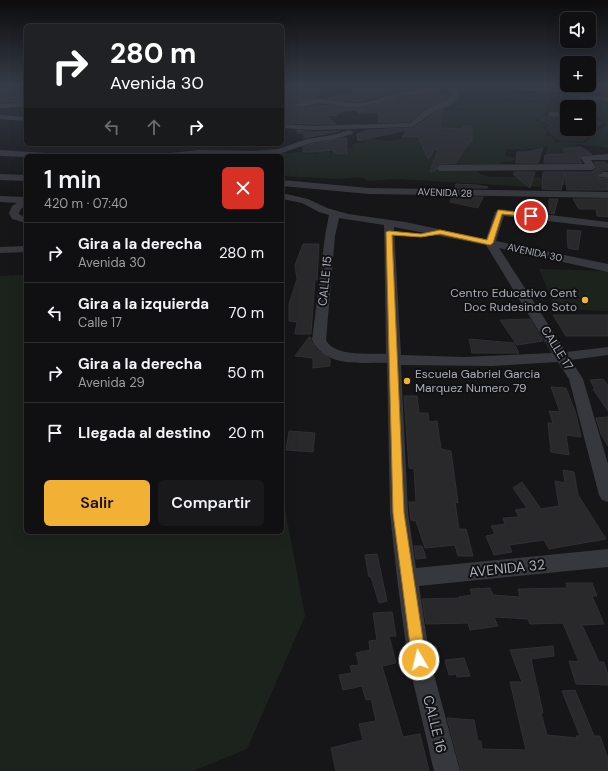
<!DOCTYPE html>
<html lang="es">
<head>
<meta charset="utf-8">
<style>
	body { margin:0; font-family:"DM Sans",sans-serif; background:#19191b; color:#f1f3f6; height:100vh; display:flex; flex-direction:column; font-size:15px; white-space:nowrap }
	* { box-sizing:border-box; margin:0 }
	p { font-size:13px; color:#9c9d9f }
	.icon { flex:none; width:22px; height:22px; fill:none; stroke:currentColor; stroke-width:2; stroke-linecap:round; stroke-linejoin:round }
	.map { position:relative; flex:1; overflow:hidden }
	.panel { position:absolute; left:24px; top:154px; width:260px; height:380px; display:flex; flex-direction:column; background:#101012; border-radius:6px; box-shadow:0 4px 16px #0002,0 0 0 1px #303032 }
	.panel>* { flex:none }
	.banner { position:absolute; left:24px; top:24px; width:260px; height:122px; border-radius:6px; box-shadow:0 4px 16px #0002,0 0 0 1px #303032; background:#202124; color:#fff; overflow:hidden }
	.tools { position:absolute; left:560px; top:12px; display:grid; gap:8px }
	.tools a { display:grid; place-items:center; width:36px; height:36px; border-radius:6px; background:#101012; box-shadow:0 4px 16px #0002,0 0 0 1px #303032; font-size:20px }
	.pin { position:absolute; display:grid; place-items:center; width:34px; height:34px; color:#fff; margin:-17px; border:2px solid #fff; border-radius:50%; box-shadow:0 1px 4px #0007 }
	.me { position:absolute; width:44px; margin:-22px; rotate:352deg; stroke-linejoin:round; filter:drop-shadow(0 0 3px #0008) }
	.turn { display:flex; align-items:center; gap:14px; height:84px; padding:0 20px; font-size:18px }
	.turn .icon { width:52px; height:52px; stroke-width:2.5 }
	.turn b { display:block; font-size:28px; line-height:34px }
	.lanes { display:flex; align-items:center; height:38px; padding:0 20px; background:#0003; justify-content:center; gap:20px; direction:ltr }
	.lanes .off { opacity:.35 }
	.round { display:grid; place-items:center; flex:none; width:42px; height:42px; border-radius:6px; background:#19191b }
	.headline { display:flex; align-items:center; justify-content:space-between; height:68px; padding:0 20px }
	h1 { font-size:24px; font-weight:600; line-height:30px }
	.primary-button { display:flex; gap:8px; margin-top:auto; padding:8px 20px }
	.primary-button a { flex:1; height:46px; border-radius:6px; background:#f2b134; color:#111; font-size:16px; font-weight:600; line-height:46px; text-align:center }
	.primary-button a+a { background:#19191b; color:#f1f3f6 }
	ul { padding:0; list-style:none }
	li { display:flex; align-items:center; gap:12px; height:60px; padding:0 20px; border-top:1px solid #303032 }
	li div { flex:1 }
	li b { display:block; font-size:15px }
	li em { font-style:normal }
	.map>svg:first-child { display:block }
	.built { fill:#222225 }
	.green { fill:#1c231d }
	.building { fill:#29292c; stroke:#303034 }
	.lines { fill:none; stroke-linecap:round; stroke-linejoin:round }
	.street { fill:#37383d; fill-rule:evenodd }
	.route { fill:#f2b134; stroke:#9d7322 }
	.poi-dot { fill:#f2b134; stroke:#111113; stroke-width:1.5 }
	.labels { text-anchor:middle; stroke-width:4; stroke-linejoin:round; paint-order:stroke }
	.far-street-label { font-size:10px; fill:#a8adb8; stroke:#111113 }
	.street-label { font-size:12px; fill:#a8adb8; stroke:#111113 }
	.poi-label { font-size:12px; fill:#a8adb8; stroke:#111113; text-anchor:end }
	.near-street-label { font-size:14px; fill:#a8adb8; stroke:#111113 }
</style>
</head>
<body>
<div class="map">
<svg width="608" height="771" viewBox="0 0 608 771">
	<rect width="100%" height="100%" fill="#161618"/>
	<path class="built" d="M548,114L567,115V129H589V115L603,123L583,142L558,140L550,134L546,127L549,125L538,120Z"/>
	<g class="green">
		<path d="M484,86L495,88V91H488L496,98L497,102L510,103L513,97H503L500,94L502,92L494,86H543L538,89H503L523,97H535L529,101L531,103H543L558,105L547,106C546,114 544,118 535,120L547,125L542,127L546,128L548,133L543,137L551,135L555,139L554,144L563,140L584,143C588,140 591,136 595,133C599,129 603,128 606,124L595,115L589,114V107L584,104L597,103L592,99L608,100V148L578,144L564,155L553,160L546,153L548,147C534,149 519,150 505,149L506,156L517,158L511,162L500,163L503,168L476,171L480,174L489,177H535L553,179L564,175L567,180L588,183L532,187L398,179L368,181L362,177L338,179L282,176V156H256L297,152L316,154L318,149L331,147L330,153L347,154L348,149L353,147L352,144L365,142L362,137C373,139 386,142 397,140C404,139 410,136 416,139L427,138L441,127L428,126L433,121H442V115L445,112L435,109L454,111L467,110L459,109L450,102L456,98L466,99L469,96L475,99L472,103L481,105V98L475,92L465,91L485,88Z"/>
		<path d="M539,269L608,271V311L556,309Z"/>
		<path d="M26,275V532H282V492L305,616L247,749L193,771H0V276Z"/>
	</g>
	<g class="building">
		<path d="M284,86H327L315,98L301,100L294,104L299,108L321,105L346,108H360L398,98L429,94L436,91L447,95L445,99L427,107L409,122H378L379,112L360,114L356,110L342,111L336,116L325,115L336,124H313L282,123V99L283,94L287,90Z"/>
		<path d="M356,86L376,89L391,86L420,87L399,90L359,102L328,99L352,93Z"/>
		<path d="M0,90H26V101L0,102Z"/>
		<path d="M444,109L440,128L462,129L464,126H472V141L464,149L456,163L440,164L435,167L436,170L430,172L438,150L435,149L428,159L418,137H402L407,130L358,141L357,134L369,130L413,128L435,113Z"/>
		<path d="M297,130L313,132L340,131L304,138V133H297Z"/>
		<path d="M343,138H347V154L333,153V150L313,152H303V147L311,144Z"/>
		<path d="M581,147L592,154L581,155L580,159L582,163H544L545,155L566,154L563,149Z"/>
		<path d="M543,148L538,163H516L517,152H526Z"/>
		<path d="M594,162H604L608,164V170L602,171L597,175L600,178L608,179V190H567L565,173L561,190L542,189L543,172H592L597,167Z"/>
		<path d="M514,172H535L530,188L514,175Z"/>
		<path d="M456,184L477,185L488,187L487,188H455Z"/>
		<path d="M452,197H483L478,208L450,202Z"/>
		<path d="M549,199H558L554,214L549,213Z"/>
		<path d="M573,199H608V217L597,216L596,209H579Z"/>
		<path d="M567,230L581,231L578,250L568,248Z"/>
		<path d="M303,244H319L317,280H315L311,334H295L297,322L289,321V304L297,279L295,265Z"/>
		<path d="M553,315H608V336H566Z"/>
		<path d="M530,319L543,341L517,345L500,320Z"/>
		<path d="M309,337L311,338V341L317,350L330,359V366L313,368V358L295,356Z"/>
		<path d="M469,339L514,343L519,353H472Z"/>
		<path d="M603,379L608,385V411L593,389H595L590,380Z"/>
		<path d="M551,387L566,388L576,414L581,437L566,435L569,455L551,452L548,423H553L549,411L560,412Z"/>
		<path d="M404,396H417L419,413H428L429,422L437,421L441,449L451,451L458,503L455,502L459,529H466L473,556H458L455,545L425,548L416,521L411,520L409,502H416L414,469L409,468Z"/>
		<path d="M608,417V446L601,434L596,418Z"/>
		<path d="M289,431L315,433L313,452L286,450Z"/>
		<path d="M563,470L574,472L578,495L606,539L549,549L544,540L509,545L512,552L494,555L486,536L495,534L491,526L505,524L503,518L519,517L515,510L527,508L513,488L522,482L541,509L559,506L555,481L565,483Z"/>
		<path d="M414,546H422L426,558L416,559Z"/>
		<path d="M377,554L387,601L379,603L371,577H369L365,555Z"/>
		<path d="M566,583H592L597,596H592L604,624L582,625L599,662H604L608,675V685L576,684L569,661L579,662L563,623L530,624L528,619L494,617L498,626L470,630L468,623L426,624L422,599L460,598L459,597L472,595L470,589L490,588L493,595L520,597L518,589L567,588Z"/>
		<path d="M392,612L396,636H389L396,663L382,666L403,737L420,734L429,771H336L331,748L363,740L359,724L376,721L371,699L366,700L362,686L343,690L339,675L352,673L350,666L359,665L356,653L370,650L369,641L377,640L373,613Z"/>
		<path d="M553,646L554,656L531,659L543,713H541L547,735L577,738L576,736H580L562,691L575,690L594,736H600L608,759V771H461L447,718L474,720L478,741H481L482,749L526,750L510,682H522L510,650Z"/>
		<path d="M464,658L470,676L457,677L456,674L449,675L445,660Z"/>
	</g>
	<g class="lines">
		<g class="street">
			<path d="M434,86H443L429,93L398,97L393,99L360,107H346L321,103L299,107L295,105C310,93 341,104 359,103C371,102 383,97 394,93C407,89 421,92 434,86Z"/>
			<path d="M444,86H452L460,94L452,104L434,112L412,127L313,130L282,128V124L313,126L410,123L428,108L446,100L453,94Z"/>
			<path d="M512,86L556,88L555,86H563L582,95L608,97V101L582,99L562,92L513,90L510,88Z"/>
			<path d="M282,88L286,90L282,93Z"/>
			<path d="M26,102V106L0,108V104Z"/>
			<path d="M549,112L567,113V117L549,116Z"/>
			<path d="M0,115L26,117V121L0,119Z"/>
			<path d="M349,130L353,132L352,134L335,139L311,143L279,154L258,156H166L170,153L199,150L253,151L278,149L307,139L333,135Z"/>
			<path d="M0,150L48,153L52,156L26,157L0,156Z"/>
			<path d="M608,154V160H591L596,167L592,170L440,171L436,168L440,165L585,164L581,158L582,156Z"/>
			<path d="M603,172H608V178L600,177L598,175Z"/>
			<path d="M0,174L26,175V181L0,180Z"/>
			<path d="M282,180L369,188L608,192V198L369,194L282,186Z"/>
			<path d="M282,193L308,199L327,208L348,214L405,222L486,239L495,212L500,209L608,222V228L504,216L496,241L608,264V272L499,248L566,352L608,347V355L571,360L583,379L608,464V502L602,500L599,495L569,379L558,362L492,366L401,365L408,513L416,568L608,549V567L419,586L430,660L460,771H434L408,660L397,578L390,513L387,363C361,362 325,368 312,340L325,236L329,215L319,212L302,203L282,199ZM339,218L384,225L386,354C370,353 334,357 326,340L335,236ZM394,227L486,245L552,353L463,357L401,355Z"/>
			<path d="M0,196L26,197V205L21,209L19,213L20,215L26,217V223L12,219L9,213L12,206L17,203L0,202Z"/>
			<path d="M26,246V252L0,253V247Z"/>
		</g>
	</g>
	<linearGradient id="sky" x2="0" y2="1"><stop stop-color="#0c0c0d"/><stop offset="0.44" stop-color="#363c48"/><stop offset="1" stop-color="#363c48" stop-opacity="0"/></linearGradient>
	<rect width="608" height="194" fill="url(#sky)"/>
	<path class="route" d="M498,210L531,214L534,216L531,217L502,214L493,243L490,245L440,234L421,237L392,235L404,513L426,660L424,665L419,667L414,665L412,660L393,513L386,232L389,231L421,234L440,230L487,240Z"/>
	<g class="poi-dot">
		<circle cx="585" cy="300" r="4"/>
		<circle cx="407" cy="381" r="4"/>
	</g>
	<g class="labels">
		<g class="far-street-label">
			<text transform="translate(445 192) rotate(2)" y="4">AVENIDA 28</text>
			<text transform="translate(535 252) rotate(12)" y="4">AVENIDA 30</text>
		</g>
		<g class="street-label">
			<text transform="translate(325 281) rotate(-84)" y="4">CALLE 15</text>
			<text transform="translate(557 348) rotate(58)" y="4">CALLE 17</text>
		</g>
		<g class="poi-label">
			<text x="577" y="297">Centro Educativo Cent<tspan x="577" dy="14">Doc Rudesindo Soto</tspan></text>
			<text x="415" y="378" text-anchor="start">Escuela Gabriel Garcia<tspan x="415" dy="14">Marquez Numero 79</tspan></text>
		</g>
		<g class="near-street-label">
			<text transform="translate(507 568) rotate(-6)" y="5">AVENIDA 32</text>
			<text transform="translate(435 724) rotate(76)" y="5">CALLE 16</text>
		</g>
	</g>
</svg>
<div class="tools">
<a><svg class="icon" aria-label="sound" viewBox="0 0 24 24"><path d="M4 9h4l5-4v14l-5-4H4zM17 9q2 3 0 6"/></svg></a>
<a>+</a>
<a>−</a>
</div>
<div class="pin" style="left:531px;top:216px;background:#d93025"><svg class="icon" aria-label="arrive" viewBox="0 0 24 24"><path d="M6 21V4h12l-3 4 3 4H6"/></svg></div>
<svg class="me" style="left:419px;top:660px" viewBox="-20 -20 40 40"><circle r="17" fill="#f2b134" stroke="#fff" stroke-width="3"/><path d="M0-11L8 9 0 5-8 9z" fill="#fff"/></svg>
<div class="banner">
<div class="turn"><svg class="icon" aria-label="right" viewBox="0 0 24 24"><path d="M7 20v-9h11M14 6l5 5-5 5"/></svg><div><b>280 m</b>Avenida 30</div></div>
<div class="lanes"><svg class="icon off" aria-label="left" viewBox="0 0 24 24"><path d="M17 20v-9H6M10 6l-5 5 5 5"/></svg><svg class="icon off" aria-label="ahead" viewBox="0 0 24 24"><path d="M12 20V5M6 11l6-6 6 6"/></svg><svg class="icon" aria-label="right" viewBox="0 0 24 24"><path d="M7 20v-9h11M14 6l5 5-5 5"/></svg></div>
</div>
<section class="panel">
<div class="headline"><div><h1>1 min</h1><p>420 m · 07:40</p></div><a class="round" style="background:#d93025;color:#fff"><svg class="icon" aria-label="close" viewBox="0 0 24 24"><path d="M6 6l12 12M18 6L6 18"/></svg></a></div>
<ul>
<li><svg class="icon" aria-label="right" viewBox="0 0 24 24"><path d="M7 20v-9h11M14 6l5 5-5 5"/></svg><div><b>Gira a la derecha</b><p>Avenida 30</p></div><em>280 m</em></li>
<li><svg class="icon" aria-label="left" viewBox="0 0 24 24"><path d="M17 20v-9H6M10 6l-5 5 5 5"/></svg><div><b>Gira a la izquierda</b><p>Calle 17</p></div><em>70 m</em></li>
<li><svg class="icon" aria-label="right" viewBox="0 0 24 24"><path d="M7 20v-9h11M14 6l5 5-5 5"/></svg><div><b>Gira a la derecha</b><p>Avenida 29</p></div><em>50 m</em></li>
<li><svg class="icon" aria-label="arrive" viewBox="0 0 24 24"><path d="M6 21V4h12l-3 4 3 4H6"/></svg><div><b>Llegada al destino</b></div><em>20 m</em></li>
</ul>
<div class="primary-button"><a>Salir</a><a>Compartir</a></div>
</section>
</div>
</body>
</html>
